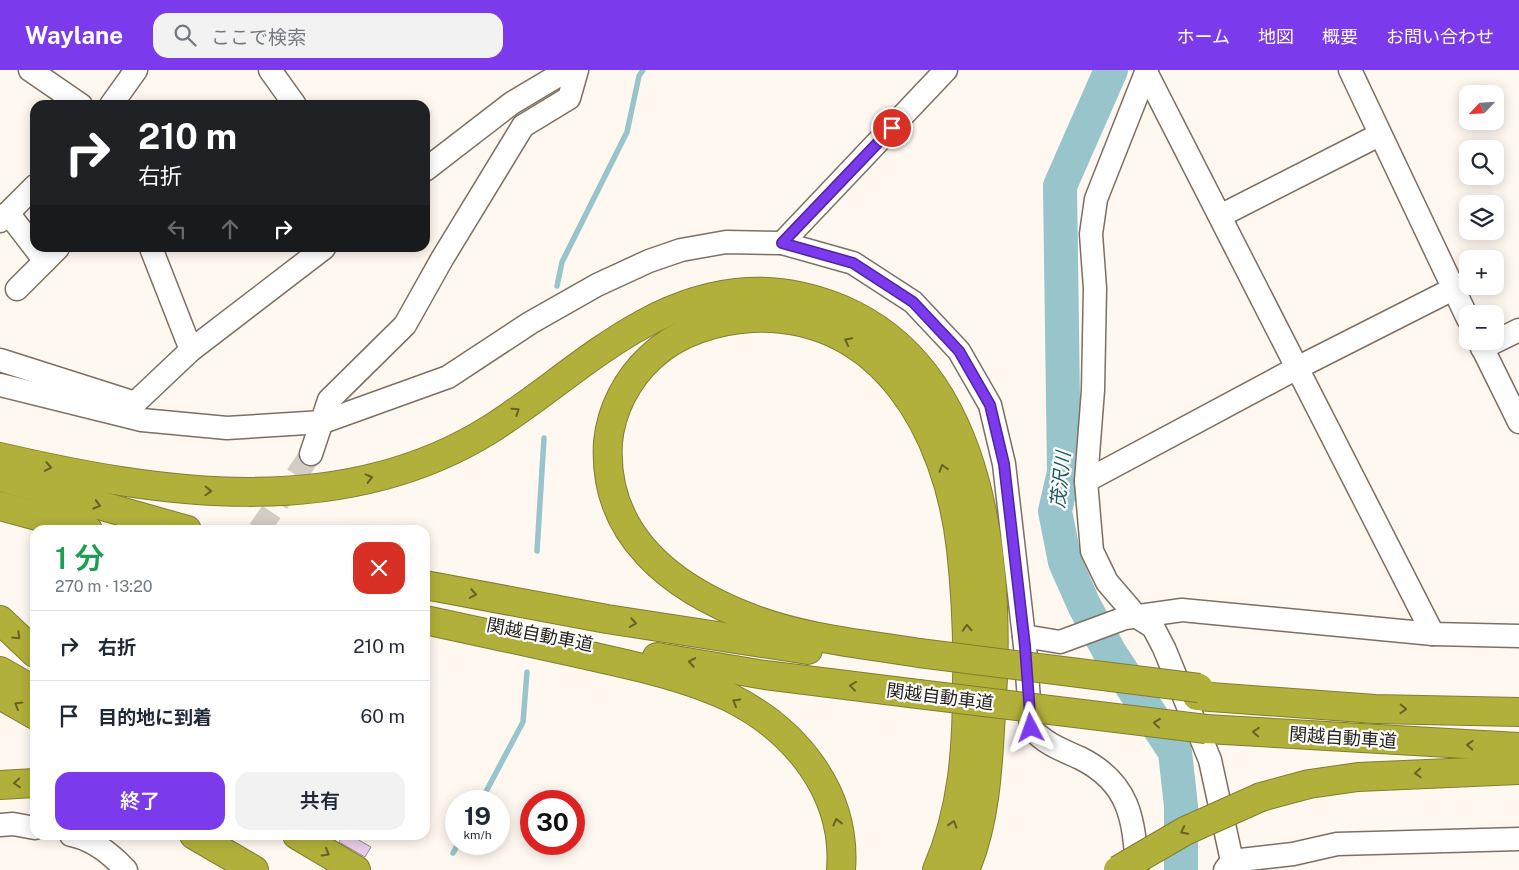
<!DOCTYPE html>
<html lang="ja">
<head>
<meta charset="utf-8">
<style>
	body { margin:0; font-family:"Public Sans","Noto Sans JP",sans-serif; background:#f2f2f3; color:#1f2937; height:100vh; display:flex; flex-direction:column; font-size:19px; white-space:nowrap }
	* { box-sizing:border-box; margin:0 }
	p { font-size:16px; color:#747a83 }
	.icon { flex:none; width:28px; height:28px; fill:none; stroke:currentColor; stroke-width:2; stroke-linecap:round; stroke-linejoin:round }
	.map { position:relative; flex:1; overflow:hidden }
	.panel { position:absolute; left:30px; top:455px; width:400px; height:315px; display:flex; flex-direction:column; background:#fff; border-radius:15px; box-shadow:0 2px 12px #0003 }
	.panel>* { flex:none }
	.hud { position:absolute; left:30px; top:30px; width:400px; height:152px; border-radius:15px; box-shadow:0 2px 12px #0003; background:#202124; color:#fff; overflow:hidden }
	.needle { width:32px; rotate:245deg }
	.buttons { position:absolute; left:1459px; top:15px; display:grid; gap:10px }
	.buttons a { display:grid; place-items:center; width:45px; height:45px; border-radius:10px; background:#fff; box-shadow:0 2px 12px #0003; font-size:25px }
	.speed { position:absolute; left:445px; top:720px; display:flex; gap:10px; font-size:25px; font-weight:700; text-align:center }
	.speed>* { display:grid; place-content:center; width:65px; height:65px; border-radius:50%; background:#fff; box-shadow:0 2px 12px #0003; line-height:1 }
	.speed small { font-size:12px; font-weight:400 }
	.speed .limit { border:8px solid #d22; background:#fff; color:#111 }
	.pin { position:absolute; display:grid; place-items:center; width:42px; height:42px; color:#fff; margin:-21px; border:2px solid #fff; border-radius:50%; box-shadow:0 1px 5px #0007 }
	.me { position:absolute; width:55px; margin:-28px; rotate:356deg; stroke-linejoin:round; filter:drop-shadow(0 0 4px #0008) }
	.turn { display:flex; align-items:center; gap:18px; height:105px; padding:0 25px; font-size:22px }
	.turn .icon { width:65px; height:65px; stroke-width:2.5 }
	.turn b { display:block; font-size:35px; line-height:42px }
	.lanes { display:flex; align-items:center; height:48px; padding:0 25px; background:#0003; justify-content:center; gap:25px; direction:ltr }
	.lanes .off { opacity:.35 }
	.round { display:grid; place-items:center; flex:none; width:52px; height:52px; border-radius:15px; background:#f2f2f3 }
	.head { display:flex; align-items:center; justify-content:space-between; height:85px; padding:0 25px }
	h1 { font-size:30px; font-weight:600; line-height:38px; color:#1e9e55 }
	.button { display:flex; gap:10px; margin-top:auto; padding:10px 25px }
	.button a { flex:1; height:58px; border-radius:15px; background:#7c3aed; color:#fff; font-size:20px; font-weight:600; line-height:58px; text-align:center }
	.button a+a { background:#f2f2f3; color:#1f2937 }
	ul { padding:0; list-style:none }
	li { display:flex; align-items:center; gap:15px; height:70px; padding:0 25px; border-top:1px solid #e0e1e3 }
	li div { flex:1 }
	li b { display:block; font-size:19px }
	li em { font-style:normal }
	header { display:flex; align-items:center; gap:30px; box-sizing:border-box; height:70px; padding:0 25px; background:#7c3aed; color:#fff }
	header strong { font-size:24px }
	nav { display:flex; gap:28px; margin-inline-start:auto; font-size:18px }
	.search { width:350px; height:45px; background:#f2f2f3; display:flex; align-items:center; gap:12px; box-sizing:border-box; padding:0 18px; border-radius:15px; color:#747a83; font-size:19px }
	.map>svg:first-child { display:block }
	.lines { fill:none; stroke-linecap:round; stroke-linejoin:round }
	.stream { stroke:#97c5cb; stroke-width:5.5 }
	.river { stroke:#97c5cb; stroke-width:34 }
	.building { fill:#ebcde8; stroke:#998897 }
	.minor-tunnel { stroke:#d4cdc6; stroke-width:22; stroke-dasharray:22 11; stroke-linecap:butt }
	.minor-casing { stroke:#7e6f60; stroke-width:25 }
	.highway-casing { stroke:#817e30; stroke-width:30 }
	.minor { stroke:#fff; stroke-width:22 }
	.highway { stroke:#b1b03a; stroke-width:28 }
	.highway-bridge-casing { stroke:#817e30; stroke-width:30; stroke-linecap:butt }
	.highway-bridge { stroke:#b1b03a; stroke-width:28 }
	.oneway { stroke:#66622a }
	.route-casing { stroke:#51269a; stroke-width:12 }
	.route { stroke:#7c3aed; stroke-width:9 }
	.labels { text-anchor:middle; stroke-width:4.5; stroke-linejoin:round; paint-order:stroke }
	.street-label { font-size:18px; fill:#28221c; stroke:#fff }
	.water-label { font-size:19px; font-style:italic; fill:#18585f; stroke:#fff }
</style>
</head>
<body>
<header>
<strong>Waylane</strong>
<div class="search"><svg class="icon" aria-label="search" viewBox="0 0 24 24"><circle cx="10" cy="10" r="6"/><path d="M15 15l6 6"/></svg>ここで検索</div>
<nav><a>ホーム</a><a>地図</a><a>概要</a><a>お問い合わせ</a></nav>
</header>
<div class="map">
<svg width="1519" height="800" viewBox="0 0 1519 800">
	<rect width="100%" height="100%" fill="#fff8f1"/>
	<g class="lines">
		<g class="stream">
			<path d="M557,216L562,192L627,62L639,6L643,0"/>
			<path d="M537,481L544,368"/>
			<path d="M481,731L523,652L527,602"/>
			<path d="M453,783L458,774"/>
		</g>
		<path class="river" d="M1111,0L1060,116L1064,402L1055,441L1065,492L1084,535L1110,583L1175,682L1181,736V800"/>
	</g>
	<path class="building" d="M343,765H350L371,777L365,787L339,772Z"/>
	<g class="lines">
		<path class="minor-tunnel" d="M259,460L311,384"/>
		<defs>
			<g id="minor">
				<path d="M30,0L81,35"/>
				<path d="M270,0L295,35"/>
				<path d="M1147,0L1096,129L1091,164L1095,218L1093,320L1086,411L1092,481L1107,512L1137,547L1153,557L1164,578L1210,690L1232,791"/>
				<path d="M1350,0L1468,249"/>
				<path d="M1146,2L1433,564"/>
				<path d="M111,35L136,0"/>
				<path d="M425,100L512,33L564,2"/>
				<path d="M8,143L45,191"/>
				<path d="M1220,146L1379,65"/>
				<path d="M0,151L35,116"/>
				<path d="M782,173L946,0"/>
				<path d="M151,178L191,280"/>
				<path d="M17,219L58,178"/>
				<path d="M1479,271L1519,352"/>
				<path d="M1482,278L1519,260"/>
				<path d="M0,290L135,333"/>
				<path d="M0,315L142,350L227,358L323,352L448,307L530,253L597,215L649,191L681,180L726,172L782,173L853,193L913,232L959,281L990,335L1004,394L1025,576L1031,658C1045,674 1062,680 1080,688C1130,713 1134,749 1137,800"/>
				<path d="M135,333L191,280L324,178"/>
				<path d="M311,384L329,330L405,255L442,189L523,56L569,28L577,0"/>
				<path d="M1086,411L1297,298L1453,219"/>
				<path d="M1024,566L1060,572L1125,548L1182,540L1433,564L1519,566"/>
				<path d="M0,755L13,754L35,758"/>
				<path d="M71,765C92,769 112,785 126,800"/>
				<path d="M1225,800L1232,791L1293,784L1337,774L1519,769"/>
			</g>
			<g id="highway">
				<path d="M0,387C159,424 341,452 489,360C572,308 644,228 747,222C780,220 812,227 843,240C989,304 1001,506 991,643C988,695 986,751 965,800"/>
				<path d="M0,407L187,460"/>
				<path d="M0,436L88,460"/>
				<path d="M425,515L607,549L808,580"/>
				<path d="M0,550L35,583"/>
				<path d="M425,550C474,561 524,571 573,582C625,594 680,604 729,627C796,660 847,723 841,800"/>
				<path d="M919,583C864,574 806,569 753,549C673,519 602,466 608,372C611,340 627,309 651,287C677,262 717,250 752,248C884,243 948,363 961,479C966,524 968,569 967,615C967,679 963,740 937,800"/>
				<path d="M657,587L765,605L918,624"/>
				<path d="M0,601L35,621"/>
				<path d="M0,625L35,645"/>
				<path d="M1197,626L1375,639L1519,642"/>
				<path d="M1206,659L1519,677"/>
				<path d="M0,715L35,713"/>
				<path d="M1261,727L1309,714L1358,707L1519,700"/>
				<path d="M194,765L254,800"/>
				<path d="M297,765L356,800"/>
			</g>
		</defs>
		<use href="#minor" class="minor-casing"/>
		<use href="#highway" class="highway-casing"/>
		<use href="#minor" class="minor"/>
		<use href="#highway" class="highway"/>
		<defs>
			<g id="highway-bridge">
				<path d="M919,583L1199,618"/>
				<path d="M918,624L1206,659"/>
				<path d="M1118,800L1185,761L1261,727"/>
			</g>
		</defs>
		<use href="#highway-bridge" class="highway-bridge-casing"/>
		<use href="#highway-bridge" class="highway-bridge"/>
	</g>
	<defs><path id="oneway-chevron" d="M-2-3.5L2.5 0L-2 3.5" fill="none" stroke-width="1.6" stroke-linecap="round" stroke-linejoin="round" transform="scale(1.25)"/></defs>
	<g class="oneway">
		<use href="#oneway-chevron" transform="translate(848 271) rotate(-152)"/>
		<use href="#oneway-chevron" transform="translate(516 341) rotate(-34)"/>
		<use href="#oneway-chevron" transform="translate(48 397) rotate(11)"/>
		<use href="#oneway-chevron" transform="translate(943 398) rotate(-107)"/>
		<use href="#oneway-chevron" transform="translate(369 408) rotate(-14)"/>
		<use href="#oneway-chevron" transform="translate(208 421) rotate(2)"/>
		<use href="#oneway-chevron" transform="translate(97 435) rotate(16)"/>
		<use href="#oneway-chevron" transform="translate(473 524) rotate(10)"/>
		<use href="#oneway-chevron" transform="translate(633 553) rotate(9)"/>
		<use href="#oneway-chevron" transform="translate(967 558) rotate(-93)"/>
		<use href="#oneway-chevron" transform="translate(17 566) rotate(44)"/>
		<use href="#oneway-chevron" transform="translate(692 592) rotate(-170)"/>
		<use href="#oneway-chevron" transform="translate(853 616) rotate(-173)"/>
		<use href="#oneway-chevron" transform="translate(736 632) rotate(-150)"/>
		<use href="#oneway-chevron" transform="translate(18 635) rotate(-150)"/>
		<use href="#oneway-chevron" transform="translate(1403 639) rotate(2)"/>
		<use href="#oneway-chevron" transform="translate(1157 653) rotate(-174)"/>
		<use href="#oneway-chevron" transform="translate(1256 662) rotate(-176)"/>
		<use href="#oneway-chevron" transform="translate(1470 675) rotate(-177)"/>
		<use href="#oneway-chevron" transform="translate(1418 703) rotate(177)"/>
		<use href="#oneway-chevron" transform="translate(17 713) rotate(175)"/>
		<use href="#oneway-chevron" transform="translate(837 752) rotate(-104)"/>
		<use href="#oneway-chevron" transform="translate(953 754) rotate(-73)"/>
		<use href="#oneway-chevron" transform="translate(1184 761) rotate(153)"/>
		<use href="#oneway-chevron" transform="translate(326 783) rotate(30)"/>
	</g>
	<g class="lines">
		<defs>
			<path id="route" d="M892,58L782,173L853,193L913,232L959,281L990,335L1004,394L1025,576L1031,658"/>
		</defs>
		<use href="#route" class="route-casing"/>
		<use href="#route" class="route"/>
	</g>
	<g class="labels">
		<g class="street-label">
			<text transform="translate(540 565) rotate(11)" y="6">関越自動車道</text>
			<text transform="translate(940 627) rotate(7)" y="6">関越自動車道</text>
			<text transform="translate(1343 668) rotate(4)" y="6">関越自動車道</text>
		</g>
		<g class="water-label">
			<text transform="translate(1060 410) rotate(-84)" y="7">茂沢川</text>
		</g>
	</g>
</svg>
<div class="buttons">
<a><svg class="needle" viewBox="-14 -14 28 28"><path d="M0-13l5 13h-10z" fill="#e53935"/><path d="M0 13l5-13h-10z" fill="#747a83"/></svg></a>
<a><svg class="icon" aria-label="search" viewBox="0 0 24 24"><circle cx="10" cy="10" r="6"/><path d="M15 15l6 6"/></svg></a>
<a><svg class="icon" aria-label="layers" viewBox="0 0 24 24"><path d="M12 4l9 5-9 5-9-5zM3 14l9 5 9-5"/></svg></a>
<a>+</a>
<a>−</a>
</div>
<div class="speed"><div>19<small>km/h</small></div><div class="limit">30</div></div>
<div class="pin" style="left:892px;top:58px;background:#d93025"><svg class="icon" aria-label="arrive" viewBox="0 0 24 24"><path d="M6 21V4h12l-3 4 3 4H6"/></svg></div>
<svg class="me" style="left:1031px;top:658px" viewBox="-20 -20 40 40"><path d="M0-17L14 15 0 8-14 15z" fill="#7c3aed" stroke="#fff" stroke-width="4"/></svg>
<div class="hud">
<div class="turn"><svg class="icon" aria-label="right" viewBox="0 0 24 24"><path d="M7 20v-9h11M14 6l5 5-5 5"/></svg><div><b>210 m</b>右折</div></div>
<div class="lanes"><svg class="icon off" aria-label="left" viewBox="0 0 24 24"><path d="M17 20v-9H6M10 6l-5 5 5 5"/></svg><svg class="icon off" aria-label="ahead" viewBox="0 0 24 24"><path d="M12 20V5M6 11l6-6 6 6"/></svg><svg class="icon" aria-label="right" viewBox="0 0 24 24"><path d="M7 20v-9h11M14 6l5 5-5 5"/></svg></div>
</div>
<section class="panel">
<div class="head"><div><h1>1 分</h1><p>270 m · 13:20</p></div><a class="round" style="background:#d93025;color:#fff"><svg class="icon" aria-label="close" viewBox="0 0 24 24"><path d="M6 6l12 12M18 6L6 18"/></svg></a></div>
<ul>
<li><svg class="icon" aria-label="right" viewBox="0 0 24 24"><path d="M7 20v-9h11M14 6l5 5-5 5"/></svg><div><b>右折</b></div><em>210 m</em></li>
<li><svg class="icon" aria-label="arrive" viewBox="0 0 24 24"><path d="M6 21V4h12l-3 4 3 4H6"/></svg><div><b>目的地に到着</b></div><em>60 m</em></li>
</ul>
<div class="button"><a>終了</a><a>共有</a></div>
</section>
</div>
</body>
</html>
